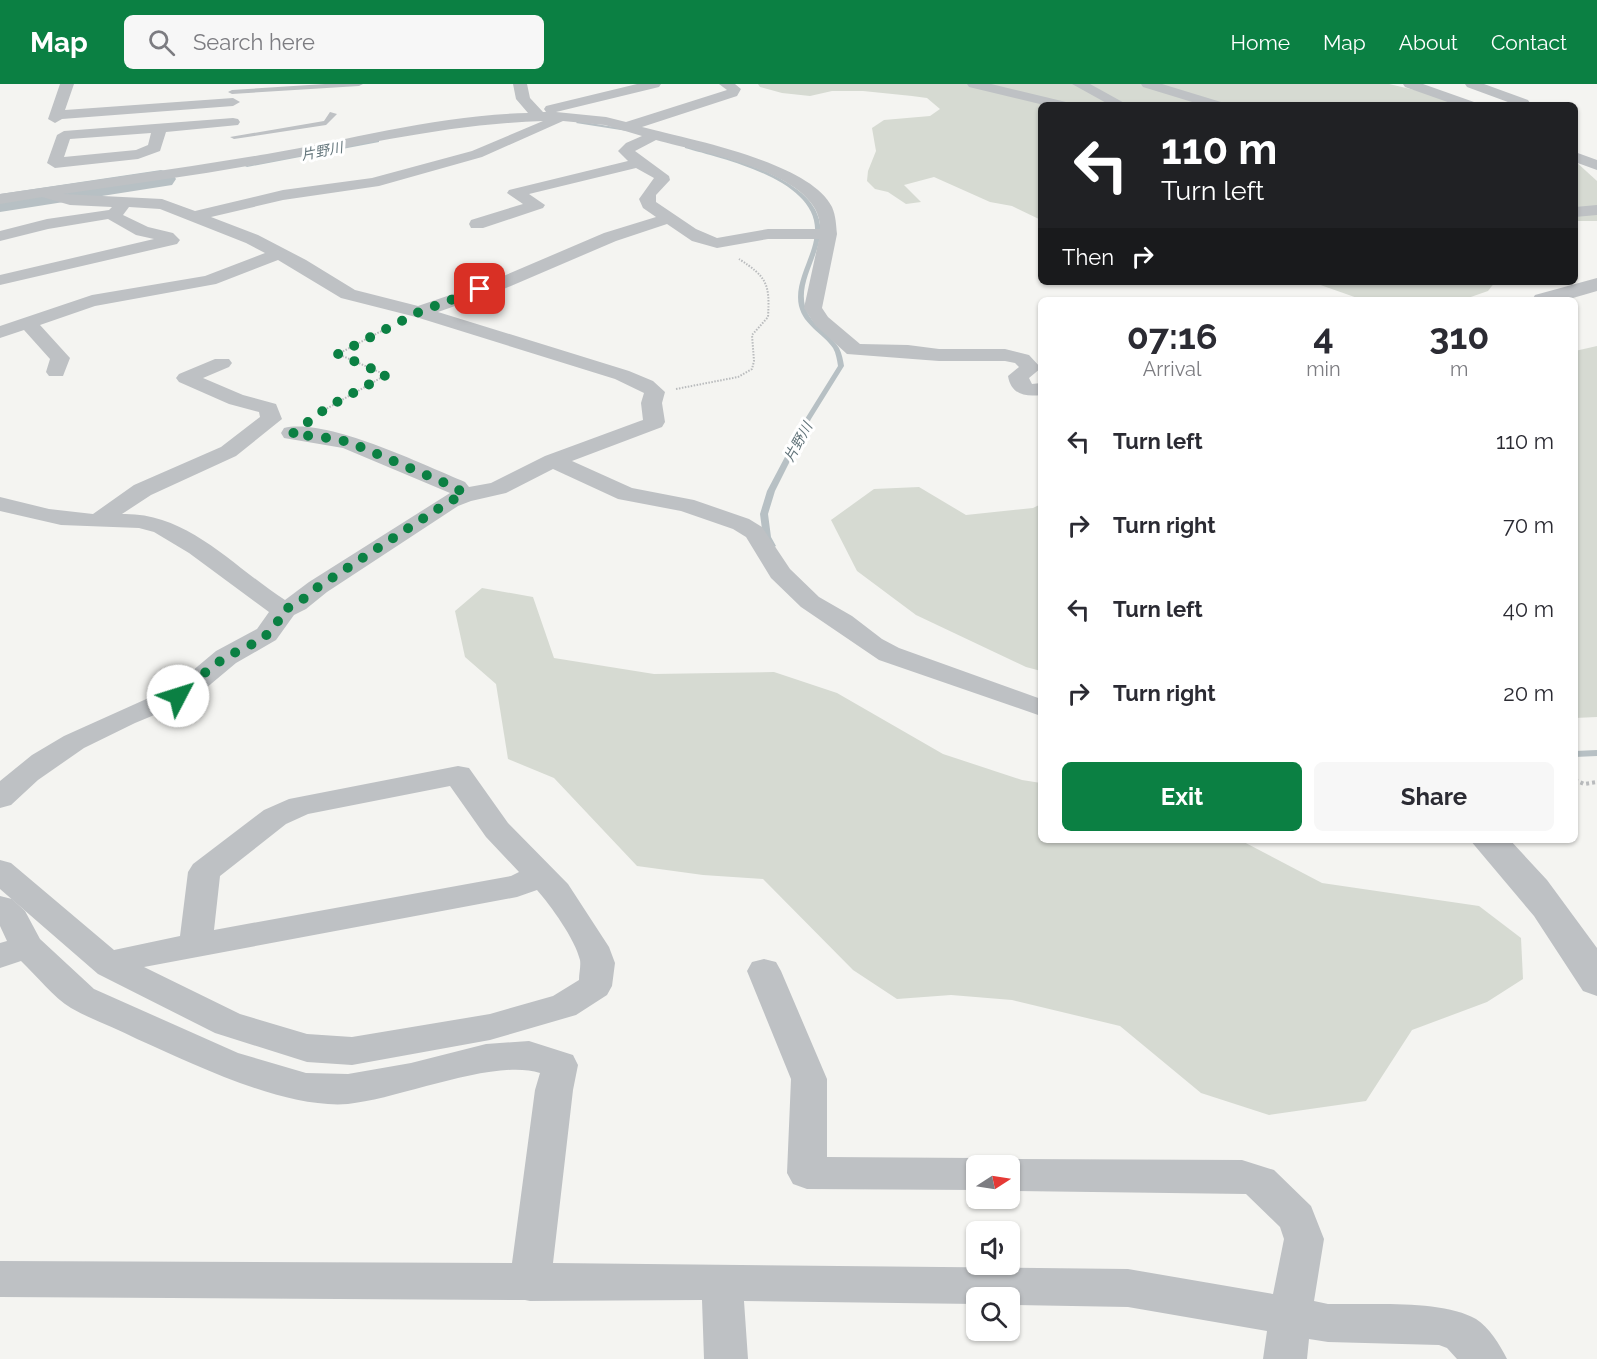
<!DOCTYPE html>
<html lang="en">
<head>
<meta charset="utf-8">
<style>
	body { margin:0; font-family:Raleway,"Noto Sans JP",sans-serif; background:#f7f7f7; color:#2b2b33; height:100vh; display:flex; flex-direction:column; font-size:22px; white-space:nowrap }
	* { box-sizing:border-box; margin:0 }
	p { font-size:20px; color:#7c7c81 }
	.icon { flex:none; width:33px; height:33px; fill:none; stroke:currentColor; stroke-width:2; stroke-linecap:round; stroke-linejoin:round }
	.map { position:relative; flex:1; overflow:hidden }
	.details { position:absolute; left:1038px; top:213px; width:540px; height:546px; display:flex; flex-direction:column; background:#fff; border-radius:9px; box-shadow:0 2px 4px #0004 }
	.details>* { flex:none }
	.top-card { position:absolute; left:1038px; top:18px; width:540px; height:183px; border-radius:9px; box-shadow:0 2px 4px #0004; background:#202124; color:#fff; overflow:hidden }
	.needle { width:39px; rotate:78deg }
	.fabs { position:absolute; left:966px; top:1071px; display:grid; gap:12px }
	.fabs a { display:grid; place-items:center; width:54px; height:54px; border-radius:9px; background:#fff; box-shadow:0 2px 4px #0004; font-size:30px }
	.pin { position:absolute; display:grid; place-items:center; width:51px; height:51px; color:#fff; margin:-26px; border-radius:12px; box-shadow:0 3px 9px #0006 }
	.me { position:absolute; width:66px; margin:-33px; rotate:50deg; stroke-linejoin:round; filter:drop-shadow(0 0 4px #0008) }
	.turn { display:flex; align-items:center; gap:21px; height:126px; padding:0 24px; font-size:27px }
	.turn .icon { width:78px; height:78px; stroke-width:2.5 }
	.turn b { display:block; font-size:42px; line-height:51px }
	.then { display:flex; align-items:center; height:57px; padding:0 24px; background:#0003; gap:12px; font-size:22px }
	.eta { display:flex; justify-content:space-evenly; align-items:center; height:102px; text-align:center }
	.eta b { font-size:36px; font-weight:700; line-height:42px }
	.cta { display:flex; gap:12px; margin-top:auto; padding:12px 24px }
	.cta a { flex:1; height:69px; border-radius:9px; background:#0b8043; color:#fff; font-size:24px; font-weight:700; line-height:69px; text-align:center }
	.cta a+a { background:#f7f7f7; color:#2b2b33 }
	ul { padding:0; list-style:none }
	li { display:flex; align-items:center; gap:18px; height:84px; padding:0 24px }
	li div { flex:1 }
	li b { display:block; font-size:22px }
	li em { font-style:normal }
	header { display:flex; align-items:center; gap:36px; box-sizing:border-box; height:84px; padding:0 30px; background:#0b8043; color:#fff }
	header strong { font-size:28px }
	nav { display:flex; gap:33px; margin-inline-start:auto; font-size:21px }
	.search { width:420px; height:54px; background:#f7f7f7; display:flex; align-items:center; gap:15px; box-sizing:border-box; padding:0 21px; border-radius:9px; color:#7c7c81; font-size:22px }
	.map>svg:first-child { display:block }
	.green { fill:#d6dad2 }
	.lines { fill:none; stroke-linecap:round; stroke-linejoin:round }
	.stream { fill:#b7c0c4; fill-rule:evenodd }
	.river { fill:#b7c0c4; fill-rule:evenodd }
	.path-far1 { stroke:#b9bbbd; stroke-width:2; stroke-dasharray:1.5 1.5; stroke-linecap:butt }
	.path { stroke:#b9bbbd; stroke-width:4; stroke-dasharray:3 3; stroke-linecap:butt }
	.service { fill:#bec1c4; fill-rule:evenodd }
	.minor { fill:#bec1c4; fill-rule:evenodd }
	.tertiary { fill:#bec1c4; fill-rule:evenodd }
	.route { stroke:#0b8043; stroke-width:10; stroke-dasharray:0 18 }
	.labels { text-anchor:middle; stroke-width:6; stroke-linejoin:round; paint-order:stroke }
	.far-water-label { font-size:14px; font-style:italic; fill:#63757b; stroke:#fff }
</style>
</head>
<body>
<header>
<strong>Map</strong>
<div class="search"><svg class="icon" aria-label="search" viewBox="0 0 24 24"><circle cx="10" cy="10" r="6"/><path d="M15 15l6 6"/></svg>Search here</div>
<nav><a>Home</a><a>Map</a><a>About</a><a>Contact</a></nav>
</header>
<div class="map">
<svg width="1597" height="1275" viewBox="0 0 1597 1275">
	<rect width="100%" height="100%" fill="#f4f4f1"/>
	<g class="green">
		<path d="M758,0H1389L1432,10L1462,21H1041V136L1012,122L990,118L934,93L904,101L921,118L906,120L888,108L875,105L867,97L868,87L876,67L872,44L884,36L930,32L940,25L927,14L912,12L863,7H832L810,12L782,9L760,3Z"/>
		<path d="M1575,77L1597,97V137H1575Z"/>
		<path d="M1312,198H1495L1488,207L1465,215L1363,216Z"/>
		<path d="M1597,262V633L1575,634V267Z"/>
		<path d="M919,403L966,431L1033,424L1041,420V587L1026,583L916,531L857,487L831,436L874,405Z"/>
		<path d="M482,504L533,513L554,574L654,590L774,588L837,609L943,670L1022,696L1041,699V756H1240L1322,799L1479,822L1521,854L1523,895L1487,918L1412,946L1366,1017L1269,1031L1201,1009L1120,942L1012,916L951,911L897,915L853,886L763,795L703,791L637,782L554,694L508,675L496,600L465,573L455,527Z"/>
	</g>
	<g class="lines">
		<g class="stream">
			<path d="M578,37L627,45L629,46L627,47L576,39Z"/>
			<path d="M377,56H379V58L247,83L245,82Z"/>
			<path d="M685,62C697,63 709,68 721,72C755,82 826,104 820,151C818,174 799,198 805,222C810,241 830,249 839,264C842,270 843,276 844,282L811,335L775,407L768,430L771,453L776,462L772,464H769L763,453L760,430L767,407L805,335L838,282C837,276 836,269 833,264C823,249 804,242 799,222C794,200 810,177 814,156C827,97 726,76 685,64Z"/>
			<path d="M1597,666V672L1575,673V667Z"/>
		</g>
		<path class="river" d="M161,86L172,89L176,95L172,101L0,128V110Z"/>
		<g class="path-far1">
			<path d="M676,305L738,293L752,285L754,277L752,251L768,233C770,200 767,193 739,175"/>
			<path d="M319,329L386,291L338,270L391,242"/>
		</g>
		<path class="path" d="M1575,696L1584,700L1597,698"/>
		<g class="service">
			<path d="M325,0H363L359,2L232,10L228,8L232,6Z"/>
			<path d="M330,28L337,30L326,41L234,55L230,53L324,37Z"/>
		</g>
		<g class="minor">
			<path d="M60,0H74L65,26L233,14L240,18L233,22L62,35L55,39L48,35Z"/>
			<path d="M513,0H527L530,14L543,28H546L544,25L546,22L637,0H661L659,3L556,28L606,33L626,38L727,6L719,0H735L741,5L737,12L642,43C688,55 810,78 832,123C836,132 836,141 837,150L822,224L828,233L860,260L908,261L939,265H1005L1029,271L1041,284L1029,294L1032,300L1041,299V311C1024,313 1011,310 1008,292L1019,283L1015,279L1005,277H939L847,270L815,241L804,224L819,155H768L717,164L692,157L667,140L616,157L506,204L438,228L629,287L653,297L665,308L662,319L665,338L662,343L572,377L632,404L694,416L749,435L762,443L790,485L819,513L852,532L882,555L899,564L1041,615V632L879,576L801,523L771,494L746,453L733,445L681,427L618,415L553,385L506,409L471,417L458,422L327,508L306,525L294,531L276,556L236,579L193,615L135,639L84,664L38,696L11,721L0,724V697L32,671L64,652L173,603L216,567L257,545L269,528L189,469L154,448L139,444L61,441L0,427V413L49,425L93,430L134,401L221,363L260,333L259,328L229,320L179,298L176,294L179,290L215,275H229L232,279L229,283L203,294L243,311L276,320L282,335L236,372L151,411L122,430C188,428 233,483 285,516L309,498L450,409L343,364L284,354L281,349L284,344C328,334 423,381 465,398L469,403L491,399L545,372L640,337L643,336L641,319L644,309L615,295L416,233L341,214L278,176L216,200L95,222L40,241L70,274L63,292H49L46,288L50,275L24,246L0,254V242L92,211L205,192L265,169L246,159L160,125L129,123L123,131L148,143L173,149L180,156L177,160L0,201V191L154,155L136,151L108,135L48,145L0,157V147L47,135L109,126L112,123L70,121L42,113L0,120V110C89,97 178,85 267,70C354,55 439,31 528,29L516,15ZM543,37L472,67L372,94L283,106L195,127L162,115L63,110C132,100 201,91 270,78C361,61 450,40 543,37ZM563,37L605,41L642,52L626,59L618,67L628,77L509,106L507,109L523,120L471,136L469,140L471,144H483L543,124L545,121L529,110L636,84L654,94L639,115L643,124L656,133L604,149L494,196L418,222L355,206L306,176L258,151L211,133L283,116L379,102L482,73ZM656,56C698,68 822,88 820,145H768L717,154L696,145L656,118V111L670,96L669,92L635,67Z"/>
			<path d="M967,0H991L1066,18L1068,21H1044L969,3Z"/>
			<path d="M1072,0H1090L1128,21H1110Z"/>
			<path d="M1141,0H1162L1221,18L1223,21H1202L1143,3Z"/>
			<path d="M1403,0H1423L1474,18L1476,21H1456L1405,3Z"/>
			<path d="M1465,0H1484L1528,16L1530,19L1516,21L1467,3Z"/>
			<path d="M233,34L238,35L240,38L238,41L166,48L160,67L138,75L55,84L47,79L57,51L64,47ZM151,49L148,61L136,66L64,73L70,55Z"/>
			<path d="M1575,68L1597,76V86L1575,78Z"/>
			<path d="M1597,121V131L1575,133V123Z"/>
			<path d="M458,682L469,684L508,739L568,800L609,863L615,879L612,902L607,911L576,931L490,956L352,981L307,978L215,949L98,890L0,805V776L11,779L114,866L180,852L188,788L193,780L264,726L289,715ZM450,702L486,753L519,788L511,792L214,846L220,792L286,740L308,730ZM537,806C551,822 575,855 580,876C581,882 579,889 579,896L553,912L490,930L352,953L307,950L240,930L144,883L517,813Z"/>
			<path d="M0,812L12,815L25,827L40,855L94,905L238,969L306,989L348,990L411,979L486,960L529,957L573,971L578,981L573,1006L553,1179L1128,1185L1273,1210L1284,1155L1280,1143L1246,1110L1010,1107V1082H995L1010,1075L1242,1076L1274,1086L1311,1122L1324,1155L1314,1217L1328,1220C1367,1221 1443,1215 1476,1235C1489,1243 1500,1261 1507,1275H1457L1447,1264L1439,1261L1328,1258L1309,1255L1307,1275H1263L1267,1247L1128,1223L1010,1221V1214H976V1220L744,1217L748,1275H704L702,1216L530,1217L525,1216L0,1213V1177L512,1179L535,1006L540,989C494,974 400,1015 348,1020C284,1025 196,981 137,955C116,944 92,936 71,924C53,913 37,892 21,877L0,884V859L7,857L0,842Z"/>
			<path d="M764,875L776,878L781,887L827,995V1073L976,1074L990,1079L991,1082H976V1106L807,1105L793,1100L787,1089L791,995L747,887L752,878Z"/>
		</g>
		<g class="tertiary">
			<path d="M1597,194V207L1566,216H1532L1535,211Z"/>
			<path d="M1470,756H1510L1547,796L1597,864V912L1583,907L1534,832Z"/>
		</g>
	</g>
	<g class="lines">
		<path class="route" d="M178,612C192,601 204,588 219,578C246,559 271,560 283,526L297,520L318,503L450,417L464,411L457,404L351,359L337,355L292,350L328,323L386,291L338,270L419,228L480,205"/>
	</g>
	<g class="labels">
		<g class="far-water-label">
			<text transform="translate(322 67) rotate(-11)" y="5">片野川</text>
			<text transform="translate(798 358) rotate(-61)" y="5">片野川</text>
		</g>
	</g>
</svg>
<div class="fabs">
<a><svg class="needle" viewBox="-14 -14 28 28"><path d="M0-13l5 13h-10z" fill="#e53935"/><path d="M0 13l5-13h-10z" fill="#7c7c81"/></svg></a>
<a><svg class="icon" aria-label="sound" viewBox="0 0 24 24"><path d="M4 9h4l5-4v14l-5-4H4zM17 9q2 3 0 6"/></svg></a>
<a><svg class="icon" aria-label="search" viewBox="0 0 24 24"><circle cx="10" cy="10" r="6"/><path d="M15 15l6 6"/></svg></a>
</div>
<div class="pin" style="left:480px;top:205px;background:#d93025"><svg class="icon" aria-label="arrive" viewBox="0 0 24 24"><path d="M6 21V4h12l-3 4 3 4H6"/></svg></div>
<svg class="me" style="left:178px;top:612px" viewBox="-20 -20 40 40"><circle r="19" fill="#fff"/><path d="M0-13L10 11 0 6-10 11z" fill="#0b8043"/></svg>
<div class="top-card">
<div class="turn"><svg class="icon" aria-label="left" viewBox="0 0 24 24"><path d="M17 20v-9H6M10 6l-5 5 5 5"/></svg><div><b>110 m</b>Turn left</div></div>
<div class="then">Then<svg class="icon" aria-label="right" viewBox="0 0 24 24"><path d="M7 20v-9h11M14 6l5 5-5 5"/></svg></div>
</div>
<section class="details">
<div class="eta">
<div><b>07:16</b><p>Arrival</p></div>
<div><b>4</b><p>min</p></div>
<div><b>310</b><p>m</p></div>
</div>
<ul>
<li><svg class="icon" aria-label="left" viewBox="0 0 24 24"><path d="M17 20v-9H6M10 6l-5 5 5 5"/></svg><div><b>Turn left</b></div><em>110 m</em></li>
<li><svg class="icon" aria-label="right" viewBox="0 0 24 24"><path d="M7 20v-9h11M14 6l5 5-5 5"/></svg><div><b>Turn right</b></div><em>70 m</em></li>
<li><svg class="icon" aria-label="left" viewBox="0 0 24 24"><path d="M17 20v-9H6M10 6l-5 5 5 5"/></svg><div><b>Turn left</b></div><em>40 m</em></li>
<li><svg class="icon" aria-label="right" viewBox="0 0 24 24"><path d="M7 20v-9h11M14 6l5 5-5 5"/></svg><div><b>Turn right</b></div><em>20 m</em></li>
</ul>
<div class="cta"><a>Exit</a><a>Share</a></div>
</section>
</div>
</body>
</html>
